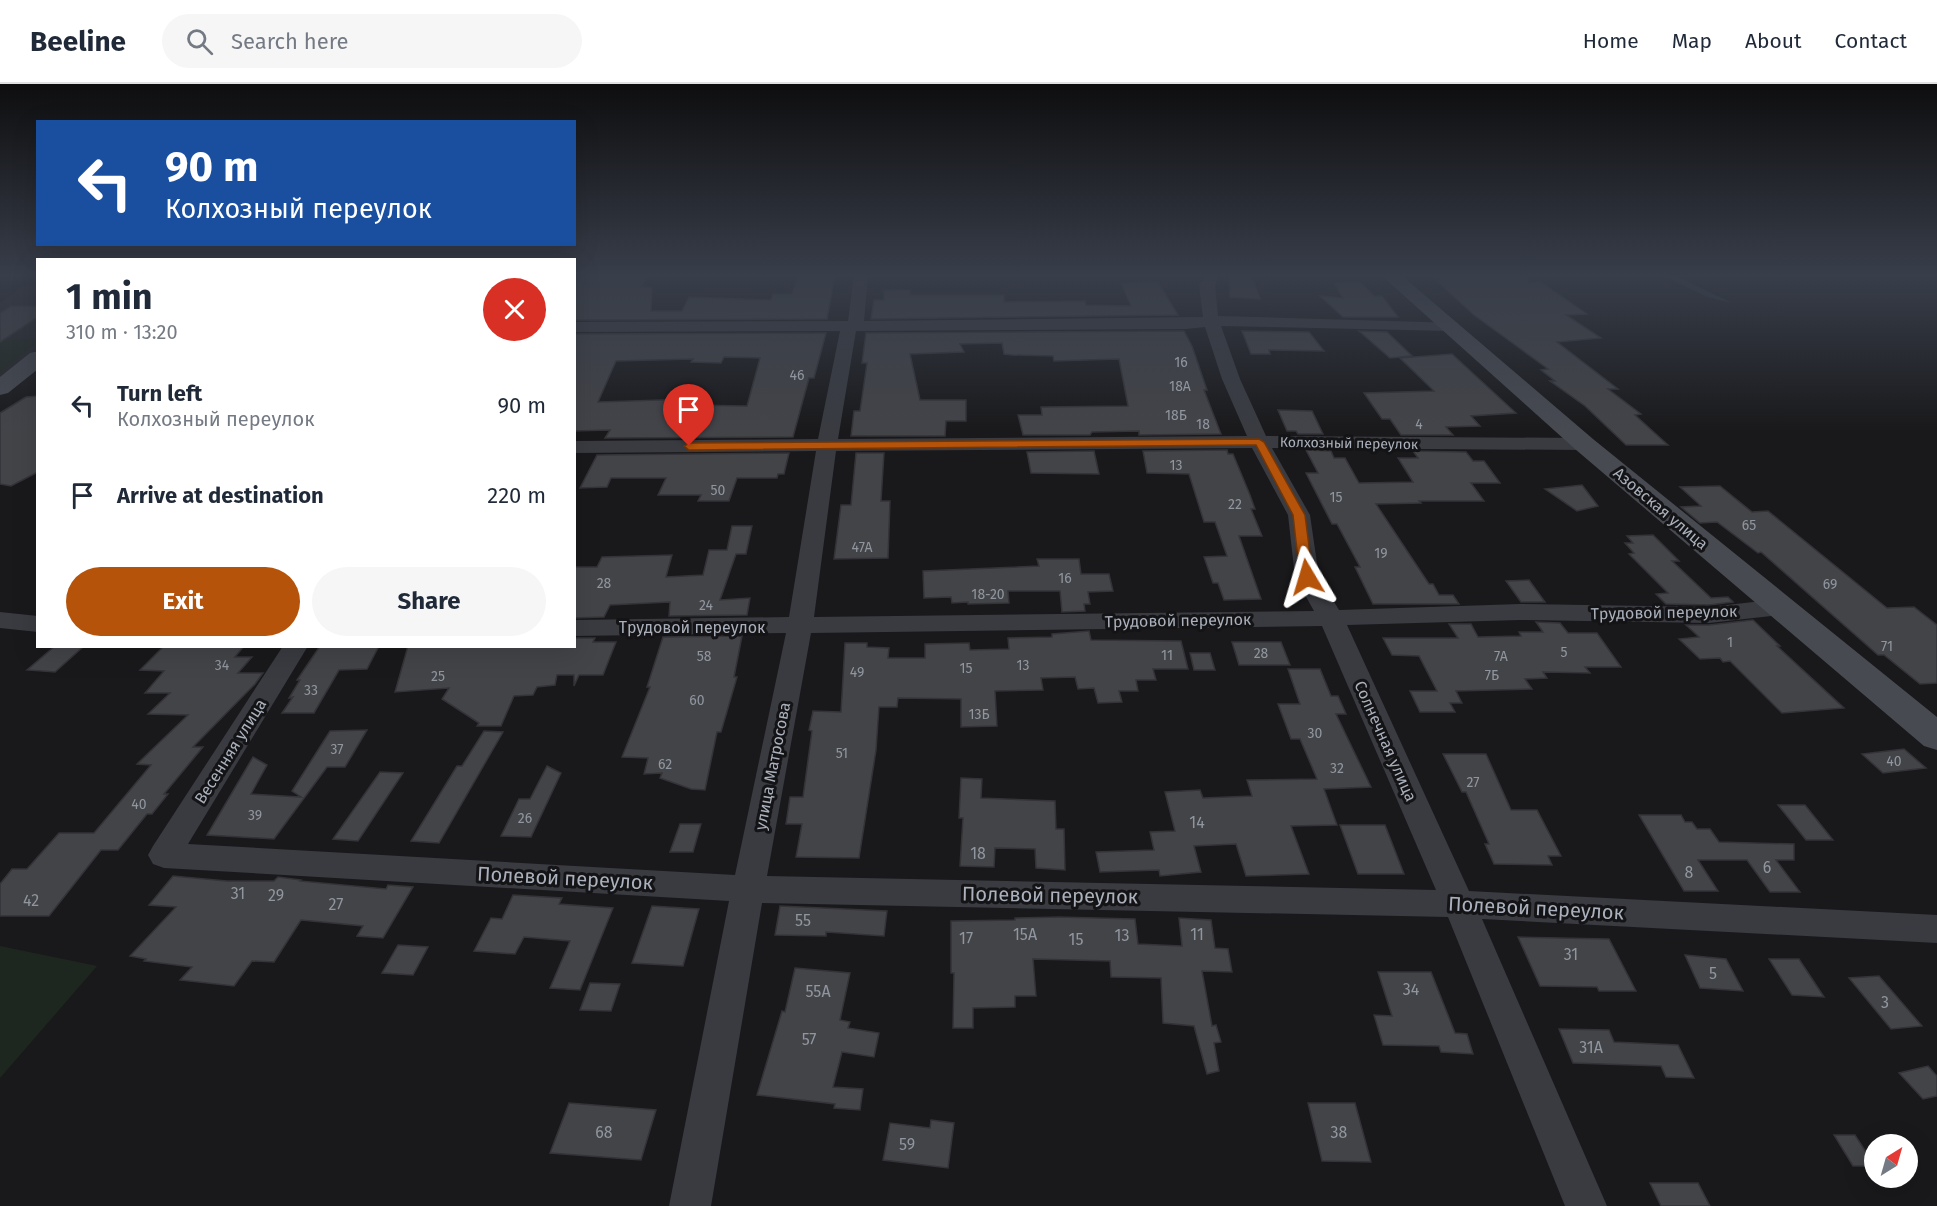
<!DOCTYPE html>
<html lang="en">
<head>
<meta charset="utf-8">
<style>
	body { margin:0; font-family:"Fira Sans",sans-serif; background:#f6f6f7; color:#1f2937; height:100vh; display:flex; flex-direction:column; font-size:22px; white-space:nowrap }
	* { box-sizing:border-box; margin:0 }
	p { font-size:20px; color:#747a83 }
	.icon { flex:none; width:33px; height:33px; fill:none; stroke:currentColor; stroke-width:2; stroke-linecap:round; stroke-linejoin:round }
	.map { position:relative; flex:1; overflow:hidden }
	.details { position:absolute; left:36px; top:174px; width:540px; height:390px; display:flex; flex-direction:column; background:#fff; border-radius:0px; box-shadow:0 6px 24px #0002 }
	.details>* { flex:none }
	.hud { position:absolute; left:36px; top:36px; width:540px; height:126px; border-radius:0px; box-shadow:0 6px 24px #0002; background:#1a4fa0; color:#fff; overflow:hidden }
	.needle { width:39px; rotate:37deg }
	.buttons { position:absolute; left:1864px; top:1050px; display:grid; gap:12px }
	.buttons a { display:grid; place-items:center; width:54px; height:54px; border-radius:50%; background:#fff; box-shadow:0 6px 24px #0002; font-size:30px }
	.pin { position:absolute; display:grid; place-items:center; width:51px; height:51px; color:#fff; margin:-62px -26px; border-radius:50% 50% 50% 0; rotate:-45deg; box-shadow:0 0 6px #0007 }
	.pin .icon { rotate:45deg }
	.me { position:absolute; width:66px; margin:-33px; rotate:353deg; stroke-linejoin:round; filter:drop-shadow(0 0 4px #0008) }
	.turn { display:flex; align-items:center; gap:21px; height:126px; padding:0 30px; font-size:27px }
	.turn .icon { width:78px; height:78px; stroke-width:2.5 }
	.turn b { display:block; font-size:42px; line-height:51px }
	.round { display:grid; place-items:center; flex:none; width:63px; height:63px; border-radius:32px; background:#f6f6f7 }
	.headline { display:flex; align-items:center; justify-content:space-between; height:102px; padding:0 30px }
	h1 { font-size:36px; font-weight:700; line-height:45px }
	.primary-button { display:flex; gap:12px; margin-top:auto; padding:12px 30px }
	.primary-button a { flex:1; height:69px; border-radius:36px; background:#b45309; color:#fff; font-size:24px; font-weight:700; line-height:69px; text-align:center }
	.primary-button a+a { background:#f6f6f7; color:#1f2937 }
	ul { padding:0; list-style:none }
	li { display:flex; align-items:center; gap:18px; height:90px; padding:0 30px }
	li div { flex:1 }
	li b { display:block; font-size:22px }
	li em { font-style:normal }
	header { display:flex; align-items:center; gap:36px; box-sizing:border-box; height:84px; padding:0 30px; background:#fff; border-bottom:2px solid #e0e1e3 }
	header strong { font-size:28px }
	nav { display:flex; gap:33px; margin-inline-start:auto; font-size:21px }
	.search { width:420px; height:54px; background:#f6f6f7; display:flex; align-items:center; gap:15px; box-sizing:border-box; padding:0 21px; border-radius:33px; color:#747a83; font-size:22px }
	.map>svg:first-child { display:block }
	.built { fill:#252529 }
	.green { fill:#1e271f }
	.water { fill:#2d3a41 }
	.building { fill:#434448; stroke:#333338; stroke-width:1.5; fill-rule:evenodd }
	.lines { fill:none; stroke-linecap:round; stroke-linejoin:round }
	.street { fill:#393b41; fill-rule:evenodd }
	.secondary { fill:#474a51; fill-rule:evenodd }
	.route { fill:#b45309; stroke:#753606; stroke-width:1.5 }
	.labels { text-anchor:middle; stroke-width:6; stroke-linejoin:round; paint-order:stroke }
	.number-label { font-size:14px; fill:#90969f }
	.far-street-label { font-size:14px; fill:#aab1bc; stroke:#141416 }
	.street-label { font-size:16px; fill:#aab1bc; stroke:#141416 }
	.near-number-label { font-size:16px; fill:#90969f }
	.near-street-label { font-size:20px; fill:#aab1bc; stroke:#141416 }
</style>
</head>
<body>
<header>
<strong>Beeline</strong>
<div class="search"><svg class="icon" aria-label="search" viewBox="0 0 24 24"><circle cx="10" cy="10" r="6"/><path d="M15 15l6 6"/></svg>Search here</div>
<nav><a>Home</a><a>Map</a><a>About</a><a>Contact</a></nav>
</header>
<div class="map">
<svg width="1937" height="1122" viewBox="0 0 1937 1122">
	<rect width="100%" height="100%" fill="#19191b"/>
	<path class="built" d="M24,202H37V265L0,294V219Z"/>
	<g class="green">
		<path d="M37,255V259L0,288V256Z"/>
		<path d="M0,862L97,882L0,994Z"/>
	</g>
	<path class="water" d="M1662,191H1674L1732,219L1707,213Z"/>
	<g class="building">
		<path d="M798,191H835L827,235L574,236V192L647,193L642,202L652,203L651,227H682L689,213L771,216L773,210H792Z"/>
		<path d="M1229,191H1249L1250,196H1254L1260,215L1230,213Z"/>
		<path d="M1433,191H1528V199L1541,198L1587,230L1566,231L1601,254L1557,258L1618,305H1608L1641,330L1635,331L1668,361H1626L1585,322L1550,297H1555L1541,286L1548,285L1474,231L1437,197H1441Z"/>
		<path d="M1158,198L1178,231L871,235L874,216H884V206H910V211H1004V218L1085,217L1086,221L1131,222L1121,199Z"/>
		<path d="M1360,198L1374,212H1382L1398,233H1343L1320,212L1343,214L1334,199Z"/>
		<path d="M11,222H38V233L0,258V229Z"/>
		<path d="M1184,247L1192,262L1207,306H1204L1221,350L1139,351V347L1092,348L1090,351H1023L1018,331H1042L1041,323L1128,322L1119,275L1054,277L1053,272L1012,271L1004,270L1002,259L960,260L964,268L910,270L920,316H966V337H946L945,352H851L854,327H860L867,279H862L866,249Z"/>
		<path d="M1242,247L1309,248L1324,267L1269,266L1270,270H1251Z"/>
		<path d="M1359,247L1387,248L1412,272L1390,274Z"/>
		<path d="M826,249L814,294H809L793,353L605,354L610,346L574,347V250ZM724,273L760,274L747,322L689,321L692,315L598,318L616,277L693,275L691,278L721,279Z"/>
		<path d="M1452,270L1516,329L1471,332L1480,342L1446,343L1453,351H1401L1390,335H1382L1364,309L1434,307L1400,274Z"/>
		<path d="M38,312V388L11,402L0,400V329L26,313Z"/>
		<path d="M1278,326L1312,327L1323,350H1298L1296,347H1287Z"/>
		<path d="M1227,366L1228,370H1233L1250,411L1255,425H1251L1262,452H1239L1261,515L1224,516L1218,499H1213L1204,473L1227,472L1215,438H1204L1189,390L1147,389L1143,367Z"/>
		<path d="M1306,366L1331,367L1334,374H1345L1359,399L1413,398L1398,374H1418L1413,367L1466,368L1473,377H1484L1500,399H1471L1484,417H1419L1421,419L1376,420L1429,500H1433L1439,511H1453L1459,520H1373L1355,483H1360L1337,440H1332L1306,389H1318Z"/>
		<path d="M1094,367L1099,390L1031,389L1027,368Z"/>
		<path d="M789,369L784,390H778L777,394H737L729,417H698L701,411H658L666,394H611L607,403L580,404L597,371Z"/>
		<path d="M856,369H884L881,417H890L888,474L834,475L841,421H851Z"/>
		<path d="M1582,401L1598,422L1577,427L1545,405Z"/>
		<path d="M1720,402L1752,428L1768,427L1887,524L1914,523L1937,541V599L1920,600L1884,571H1878L1761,468L1758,469L1717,438L1700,439L1681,423L1701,422L1680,403Z"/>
		<path d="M732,442H752L746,470H736L720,516L750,514L747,531L669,532L670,518L610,521L604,533L574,534V483H597L602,473L672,471L666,493L703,491L709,466H727Z"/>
		<path d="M1653,451L1679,477H1672L1711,514L1728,513L1733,518L1709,521L1666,520L1656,510L1668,509L1629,470L1634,469L1625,459H1633L1627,452Z"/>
		<path d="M1037,475H1079L1081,490H1109L1113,507L1088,508L1090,520H1084L1085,527L1062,528L1060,507H1008L1009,519L968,520V518L952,519L951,513L924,514L923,487L1039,482Z"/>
		<path d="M1529,496L1545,518H1521L1506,497Z"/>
		<path d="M1753,536L1780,562H1777L1844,624L1782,629L1730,577L1723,578L1720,574L1700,575L1679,555L1699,553L1686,541H1709Z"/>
		<path d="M1536,538L1560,539L1568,549H1597L1621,583H1585L1590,589L1543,588L1547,594L1525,595L1532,605L1456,607L1462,619H1450L1455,628H1420L1410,607H1437L1419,572L1392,571L1383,554H1458L1449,540H1471L1478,553L1521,552L1519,548H1543Z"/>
		<path d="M1089,547L1091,556L1181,557L1188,585H1153L1156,596H1136L1138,607H1119L1122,618L1098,619L1094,604L1078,605L1075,593L1041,594L1043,606L995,607L997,642L961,643V615L898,614L897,623H879L876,666L859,774L796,773L802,740H786L790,713H803L812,647L809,646L813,627L841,628L845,559H867V563L889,564L888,574H925V560L969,559L970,566L1009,565L1008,554L1052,553V550Z"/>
		<path d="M742,552L734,593H737L721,648H717L705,706L691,705L660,694L662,689L644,690L648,674L622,673L650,603H647L663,553Z"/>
		<path d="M574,554H595L593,558H616L603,591H579L574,602V591H557L555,601L537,603L533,611L514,612L501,642H477L479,639L442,615L449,604L395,608L408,562H574Z"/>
		<path d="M1232,558H1281L1290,581H1239Z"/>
		<path d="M55,562H84L55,588L27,586Z"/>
		<path d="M164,562H244L235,573H252L238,589H263L255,600L193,663H203L164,710H168L152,730H147L118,766H101L49,832H0V800L12,785H27L59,749H94L151,681L137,680L188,631L148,630L170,609H145L164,587L140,586Z"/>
		<path d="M320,562H379L367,585L339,586L314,629H282L293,613L289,614L300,596H297Z"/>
		<path d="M1190,569H1210L1215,586H1194Z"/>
		<path d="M1288,585H1320L1331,612H1338L1346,630H1336L1371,703L1324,705L1337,741L1291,742L1309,790L1246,792L1236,760L1194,762L1201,788L1160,792L1159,786L1100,788L1096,768L1154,766L1150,748L1175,747L1165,708L1200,706L1203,714L1252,712L1247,696L1317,695L1300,655H1291L1278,620H1300Z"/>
		<path d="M367,646L345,683H327L274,755L207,751L253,673L267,681L251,710L301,713L292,707L330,647Z"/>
		<path d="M484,647L503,648L439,759L411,757L457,682H462Z"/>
		<path d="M1904,665L1926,684L1883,689L1862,670Z"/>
		<path d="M1443,670H1486L1511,726H1537L1561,772H1548L1552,781L1494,780L1485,760H1489L1466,708H1462Z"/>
		<path d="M547,682L561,689L531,753L501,752L519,715H530Z"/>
		<path d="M380,688L403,689L358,757L333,755Z"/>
		<path d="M961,694L982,695L981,714L1055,717L1056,745H1064L1065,786L1036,784L1035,765L995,764L994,783L960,782L963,734H959Z"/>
		<path d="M1778,721H1805L1833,756H1806Z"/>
		<path d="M1639,731H1681L1685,738H1692L1697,745H1710L1719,758L1794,760V776H1776L1800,808H1770L1747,776H1698L1718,807H1684Z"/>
		<path d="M680,740H701L693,768H670Z"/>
		<path d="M1340,741H1385L1404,790H1358Z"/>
		<path d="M173,792L227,797H274L278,793L301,796L300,797L386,805L388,801L413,803L383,854L357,852L363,842L301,836L274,878L252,877L234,902L180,896L192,883L144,877L146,875L130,872L176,823L149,821Z"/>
		<path d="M513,811L562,814L559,820L613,824L580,906L550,904L570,857L524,853L515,870L474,867L491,834L502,835Z"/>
		<path d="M652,822L699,825L683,882L632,879Z"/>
		<path d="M780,822L887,827L884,852L826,848V852L775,851Z"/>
		<path d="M1059,833L1135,835L1138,860L1182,862L1179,834L1211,836L1215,864L1228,865L1232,888L1202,887L1212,942L1216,941L1221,958L1214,959L1219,987L1207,990L1194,942L1163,939L1161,894L1111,893L1110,877L1033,875L1036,912H1015V923L973,924V944H953L954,889H951V837L1015,836V834Z"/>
		<path d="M1518,853L1609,855L1636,907H1599L1597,903L1540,902Z"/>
		<path d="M398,861L428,863L413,891L382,889Z"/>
		<path d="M1685,871L1726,875L1743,907L1700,904Z"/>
		<path d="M1769,875H1799L1824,913L1792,911Z"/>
		<path d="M795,884L850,889L840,936L850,938L848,944L879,949L874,973L842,968L833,1003L863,1005L860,1026L834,1024L835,1020L757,1011L782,927L785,928Z"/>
		<path d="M1378,888H1431L1455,949L1467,950L1473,970L1441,968L1439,962L1383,961L1374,931L1392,932Z"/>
		<path d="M1879,892L1922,942L1891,945L1849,894Z"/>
		<path d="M590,899L620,900L611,927L580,926Z"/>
		<path d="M1559,945L1609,946L1614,958L1678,961L1694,994L1666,993L1661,982L1573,979Z"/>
		<path d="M1928,982L1937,992V1012L1923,1015L1899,989Z"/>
		<path d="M569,1019L656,1026L641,1076L550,1069Z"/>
		<path d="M1308,1019H1355L1371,1078L1322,1077Z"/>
		<path d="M931,1036L954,1039L948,1084L883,1076L890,1039L930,1044Z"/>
		<path d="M1834,1051H1855L1875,1082H1853Z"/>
		<path d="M1650,1099H1698L1710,1122H1661Z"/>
	</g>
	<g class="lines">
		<g class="street">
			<path d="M854,191H868L864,237L1203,233L1199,201L1205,191H1219L1215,201L1218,232L1457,239L1459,242L1451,247L1221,242L1240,295L1266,352L1584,354L1591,356L1594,360L1591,364L1584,366L1272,364L1310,431L1319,493L1339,526L1520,520L1709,523L1781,515L1790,518L1793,523L1790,528L1781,531L1709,539L1520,536L1347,541L1469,807L1937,831V859L1482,835L1607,1122H1565L1448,833L762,819L711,1122H669L729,817L164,784L153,780L148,771L153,762L283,562H308L188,760L735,791L786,549L574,552V536L789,533L816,367L574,369V357L818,355L840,247L574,248V238L848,237ZM1205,243L1222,295L1247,352L838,355L856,247L1186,245ZM1252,364L1288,431L1295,493L1314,527L814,533L836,367ZM1322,542L1436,806L767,792L811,549Z"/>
			<path d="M0,528L38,532V548L0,544Z"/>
		</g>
		<g class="secondary">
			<path d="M1381,191H1401L1593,355L1937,633V666L1924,662L1575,365Z"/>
			<path d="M38,267V285L8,309L0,311V293L30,269Z"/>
		</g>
	</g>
	<linearGradient id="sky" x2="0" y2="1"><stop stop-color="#0e0e0f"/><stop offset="0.55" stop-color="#383e4a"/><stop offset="1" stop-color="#383e4a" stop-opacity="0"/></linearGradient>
	<rect width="1937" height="348" fill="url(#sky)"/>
	<path class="route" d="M1259,355L1264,358L1305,431L1313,493L1311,496H1302L1300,493L1293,431L1256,361L689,366L684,362L689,359Z"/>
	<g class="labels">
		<g class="number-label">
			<text x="1181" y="283">16</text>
			<text x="797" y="296">46</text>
			<text x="1180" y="307">18А</text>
			<text x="1176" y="336">18Б</text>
			<text x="1203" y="345">18</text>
			<text x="1419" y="345">4</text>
			<text x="1176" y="386">13</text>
			<text x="718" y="411">50</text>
			<text x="1336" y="418">15</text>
			<text x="1235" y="425">22</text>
			<text x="1749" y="446">65</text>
			<text x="862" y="468">47А</text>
			<text x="1381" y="474">19</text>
			<text x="1065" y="499">16</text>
			<text x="604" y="504">28</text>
			<text x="1830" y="505">69</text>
			<text x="988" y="515">18-20</text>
			<text x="706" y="526">24</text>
			<text x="1730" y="563">1</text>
			<text x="1887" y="567">71</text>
			<text x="1564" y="573">5</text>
			<text x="1261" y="574">28</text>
			<text x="1167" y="576">11</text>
			<text x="704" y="577">58</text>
			<text x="1501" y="577">7А</text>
			<text x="222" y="586">34</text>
			<text x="1023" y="586">13</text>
			<text x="966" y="589">15</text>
			<text x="857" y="593">49</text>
			<text x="1492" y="596">7Б</text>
			<text x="438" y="597">25</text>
			<text x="311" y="611">33</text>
			<text x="697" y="621">60</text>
			<text x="979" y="635">13Б</text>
			<text x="1315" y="654">30</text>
			<text x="337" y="670">37</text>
			<text x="842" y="674">51</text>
			<text x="1894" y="682">40</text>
			<text x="665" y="685">62</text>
			<text x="1337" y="689">32</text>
			<text x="1473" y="703">27</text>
			<text x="139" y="725">40</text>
			<text x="255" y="736">39</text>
			<text x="525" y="739">26</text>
		</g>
		<g class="far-street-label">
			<text transform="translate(1349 359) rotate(1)" y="5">Колхозный переулок</text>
		</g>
		<g class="street-label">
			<text transform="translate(1661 424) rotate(40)" y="6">Азовская улица</text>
			<text transform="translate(1664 528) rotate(-1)" y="6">Трудовой переулок</text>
			<text transform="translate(1178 536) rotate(-1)" y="6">Трудовой переулок</text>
			<text x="692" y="549">Трудовой переулок</text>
			<text transform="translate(1386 657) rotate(66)" y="6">Солнечная улица</text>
			<text transform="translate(230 667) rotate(-58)" y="6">Весенняя улица</text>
			<text transform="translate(772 682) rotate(-79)" y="6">улица Матросова</text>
		</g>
		<g class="near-number-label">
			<text x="1197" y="744">14</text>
			<text x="978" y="775">18</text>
			<text x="1767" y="789">6</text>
			<text x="1689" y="794">8</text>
			<text x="238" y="815">31</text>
			<text x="276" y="817">29</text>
			<text x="31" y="822">42</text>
			<text x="336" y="826">27</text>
			<text x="803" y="842">55</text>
			<text x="1025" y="856">15А</text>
			<text x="1197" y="856">11</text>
			<text x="1122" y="857">13</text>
			<text x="966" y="860">17</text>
			<text x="1076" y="861">15</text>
			<text x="1571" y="876">31</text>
			<text x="1713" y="895">5</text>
			<text x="1411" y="911">34</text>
			<text x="818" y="913">55А</text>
			<text x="1885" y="924">3</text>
			<text x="809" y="961">57</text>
			<text x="1591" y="969">31А</text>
			<text x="604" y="1054">68</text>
			<text x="1339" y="1054">38</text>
			<text x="907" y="1066">59</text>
		</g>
		<g class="near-street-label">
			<text transform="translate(565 794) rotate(3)" y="7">Полевой переулок</text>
			<text transform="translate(1050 811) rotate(1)" y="7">Полевой переулок</text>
			<text transform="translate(1536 824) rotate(3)" y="7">Полевой переулок</text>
		</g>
	</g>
</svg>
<div class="buttons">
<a><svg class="needle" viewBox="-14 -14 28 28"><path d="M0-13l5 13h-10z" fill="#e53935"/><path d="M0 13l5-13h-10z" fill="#747a83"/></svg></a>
</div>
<div class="pin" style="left:689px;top:362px;background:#d93025"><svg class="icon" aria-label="arrive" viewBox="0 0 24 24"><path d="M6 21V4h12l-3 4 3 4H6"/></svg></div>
<svg class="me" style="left:1307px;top:493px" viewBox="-20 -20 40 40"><path d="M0-17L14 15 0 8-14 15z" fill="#b45309" stroke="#fff" stroke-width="4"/></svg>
<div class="hud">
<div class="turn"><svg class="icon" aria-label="left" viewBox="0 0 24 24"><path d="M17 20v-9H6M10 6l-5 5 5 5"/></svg><div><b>90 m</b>Колхозный переулок</div></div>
</div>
<section class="details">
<div class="headline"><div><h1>1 min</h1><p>310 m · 13:20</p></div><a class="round" style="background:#d93025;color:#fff"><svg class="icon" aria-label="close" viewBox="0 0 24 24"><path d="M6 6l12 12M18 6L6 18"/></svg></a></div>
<ul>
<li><svg class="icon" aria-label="left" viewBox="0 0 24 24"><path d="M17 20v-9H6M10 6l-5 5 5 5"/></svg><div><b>Turn left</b><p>Колхозный переулок</p></div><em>90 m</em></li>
<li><svg class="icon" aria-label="arrive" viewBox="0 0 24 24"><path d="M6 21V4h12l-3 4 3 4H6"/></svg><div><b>Arrive at destination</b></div><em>220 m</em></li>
</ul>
<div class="primary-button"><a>Exit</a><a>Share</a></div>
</section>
</div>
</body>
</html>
